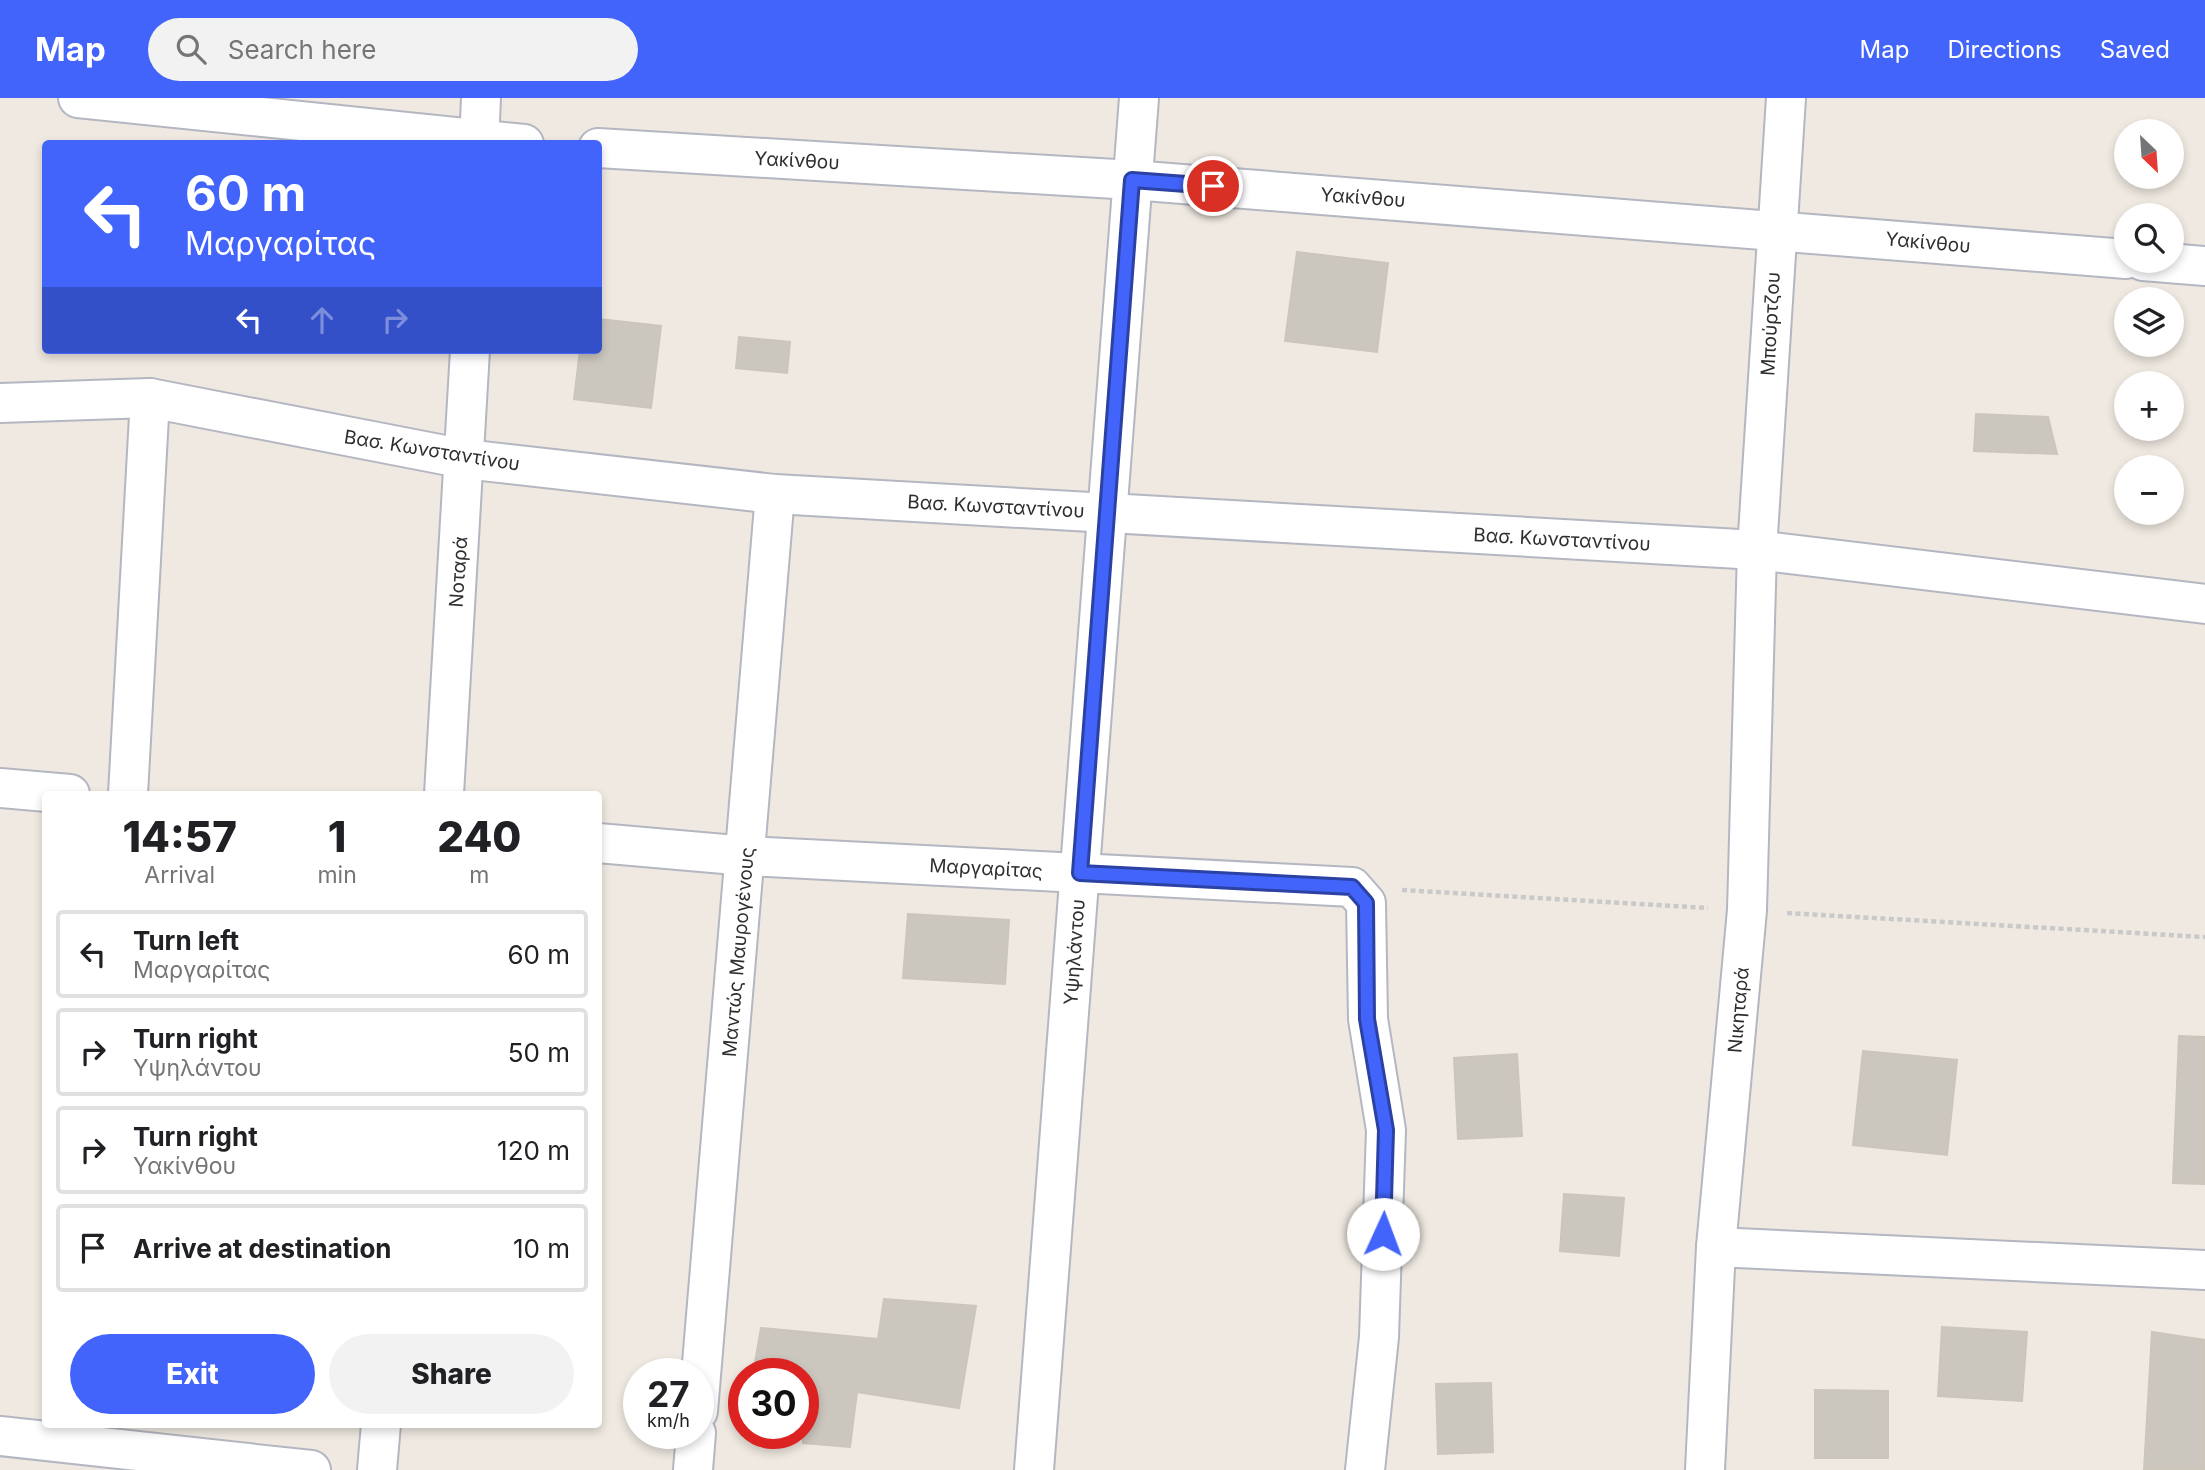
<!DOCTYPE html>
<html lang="en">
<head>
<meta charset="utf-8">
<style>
	body { margin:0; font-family:Inter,sans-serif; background:#f2f2f2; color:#202124; height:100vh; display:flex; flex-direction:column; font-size:26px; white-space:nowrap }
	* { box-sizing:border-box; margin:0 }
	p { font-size:23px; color:#757577 }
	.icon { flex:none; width:38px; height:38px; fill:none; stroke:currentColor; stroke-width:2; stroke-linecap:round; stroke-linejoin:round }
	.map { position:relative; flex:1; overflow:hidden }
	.side { position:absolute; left:42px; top:693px; width:560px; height:637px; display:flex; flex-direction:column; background:#fff; border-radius:7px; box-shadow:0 4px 10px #0003 }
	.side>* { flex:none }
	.banner { position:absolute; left:42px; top:42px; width:560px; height:214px; border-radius:7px; box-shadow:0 4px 10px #0003; background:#4264fb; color:#fff; overflow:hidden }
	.needle { width:46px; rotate:155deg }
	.buttons { position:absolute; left:2114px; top:21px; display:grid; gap:14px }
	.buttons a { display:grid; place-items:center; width:70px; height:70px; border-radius:50%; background:#fff; box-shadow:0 4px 10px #0003; font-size:35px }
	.speed { position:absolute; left:623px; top:1260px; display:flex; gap:14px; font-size:35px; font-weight:700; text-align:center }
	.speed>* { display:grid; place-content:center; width:91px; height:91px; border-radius:50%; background:#fff; box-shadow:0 4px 10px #0003; line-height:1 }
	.speed small { font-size:18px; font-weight:400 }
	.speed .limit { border:10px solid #d22; background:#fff; color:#111 }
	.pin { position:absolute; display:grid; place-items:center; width:60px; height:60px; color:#fff; margin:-30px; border:4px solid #fff; border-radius:50%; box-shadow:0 2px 7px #0007 }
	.me { position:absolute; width:77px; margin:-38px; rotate:2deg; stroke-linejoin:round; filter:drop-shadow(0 0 5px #0008) }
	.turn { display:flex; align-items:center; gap:24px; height:147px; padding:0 28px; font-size:32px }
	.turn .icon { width:91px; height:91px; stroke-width:2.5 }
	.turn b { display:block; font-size:49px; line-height:60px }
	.lanes { display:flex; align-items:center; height:66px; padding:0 28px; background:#0003; justify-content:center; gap:35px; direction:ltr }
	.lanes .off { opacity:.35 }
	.eta { display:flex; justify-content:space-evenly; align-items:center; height:119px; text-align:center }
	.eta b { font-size:42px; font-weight:800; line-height:49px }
	.action { display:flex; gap:14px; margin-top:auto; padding:14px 28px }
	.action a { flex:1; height:80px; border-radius:42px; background:#4264fb; color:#fff; font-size:28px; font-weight:800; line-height:80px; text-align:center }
	.action a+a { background:#f2f2f2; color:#202124 }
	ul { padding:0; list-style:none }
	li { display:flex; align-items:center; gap:21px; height:88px; margin:0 14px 10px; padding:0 14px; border:4px solid #e0e0e0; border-radius:7px }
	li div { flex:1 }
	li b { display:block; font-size:26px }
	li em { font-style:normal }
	header { display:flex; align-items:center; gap:42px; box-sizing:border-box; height:98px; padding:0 35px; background:#4264fb; color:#fff }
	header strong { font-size:33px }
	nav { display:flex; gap:38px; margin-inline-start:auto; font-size:24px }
	.search { width:490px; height:63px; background:#f2f2f2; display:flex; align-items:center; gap:18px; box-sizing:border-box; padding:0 24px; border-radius:38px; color:#757577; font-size:26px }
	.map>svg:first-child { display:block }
	.building { fill:#cbc7bf; stroke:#cbc5ba; stroke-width:2 }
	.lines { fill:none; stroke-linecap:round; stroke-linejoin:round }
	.minor-casing { stroke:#b4b7c1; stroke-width:42 }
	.path { stroke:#c9c9c9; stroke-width:4.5; stroke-dasharray:5 3.5; stroke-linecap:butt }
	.minor { stroke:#fff; stroke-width:38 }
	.route-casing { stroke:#2b41a3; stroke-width:18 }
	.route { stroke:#4264fb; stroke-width:12 }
	.labels { text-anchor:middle; stroke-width:6; stroke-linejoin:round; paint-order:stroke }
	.street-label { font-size:19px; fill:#2e2e2e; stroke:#fff }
</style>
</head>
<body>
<header>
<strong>Map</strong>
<div class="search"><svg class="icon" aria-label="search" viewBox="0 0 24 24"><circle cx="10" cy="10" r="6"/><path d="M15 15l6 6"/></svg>Search here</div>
<nav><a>Map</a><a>Directions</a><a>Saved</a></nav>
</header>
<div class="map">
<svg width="2205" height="1372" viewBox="0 0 2205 1372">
	<rect width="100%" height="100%" fill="#efe9e1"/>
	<g class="building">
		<path d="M1297,154L1388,165L1377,254L1285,243Z"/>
		<path d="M598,221L661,228L651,310L574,301L580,252H598Z"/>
		<path d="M739,239L790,244L787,275L736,270Z"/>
		<path d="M1976,316L2048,319L2057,356L1974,353Z"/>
		<path d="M908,816L1009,822L1005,886L903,880Z"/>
		<path d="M2179,938L2205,939V1086L2173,1085Z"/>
		<path d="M1863,953L1957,962L1947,1057L1853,1047Z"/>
		<path d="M1517,956L1522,1038L1458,1041L1454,960Z"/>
		<path d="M1564,1096L1624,1100L1619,1158L1560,1153Z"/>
		<path d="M884,1201L976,1208L959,1310L857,1294L850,1349L803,1345V1276H753L761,1230L878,1241Z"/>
		<path d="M1942,1229L2027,1234L2022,1303L1938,1298Z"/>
		<path d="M2152,1234L2205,1242V1372H2144Z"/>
		<path d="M1491,1285L1493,1354L1438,1356L1436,1286Z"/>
		<path d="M1815,1292L1888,1293V1360H1815Z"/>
	</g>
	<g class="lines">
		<defs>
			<g id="minor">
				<path d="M78,0L524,46"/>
				<path d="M479,46L481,0"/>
				<path d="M598,50L1132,82L2126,161"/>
				<path d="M2143,163L2205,168"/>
				<path d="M0,305L150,300L465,361L775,396L1757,452L2205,506"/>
				<path d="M0,690L70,696"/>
				<path d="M128,696L150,300"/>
				<path d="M444,696L470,252"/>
				<path d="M598,745L747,758L1352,789L1366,805L1368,921L1386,1032L1379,1239L1365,1372"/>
				<path d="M1716,1149L2205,1172"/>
				<path d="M698,1313L775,396"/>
				<path d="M0,1338L311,1372"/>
				<path d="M377,1372L381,1326"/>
				<path d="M693,1372L696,1335"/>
				<path d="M1034,1372L1139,0"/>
				<path d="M1705,1372L1716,1149L1747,812L1757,452L1786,0"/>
			</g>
		</defs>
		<use href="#minor" class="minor-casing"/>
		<g class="path">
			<path d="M1402,792L1708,810"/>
			<path d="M1787,815L2205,839"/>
		</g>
		<use href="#minor" class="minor"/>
	</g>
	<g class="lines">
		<defs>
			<path id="route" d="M1213,88L1132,82L1080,775L1352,789L1366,805L1367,921L1386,1032L1383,1136"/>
		</defs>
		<use href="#route" class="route-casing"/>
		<use href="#route" class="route"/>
	</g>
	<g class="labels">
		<g class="street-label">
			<text transform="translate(797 62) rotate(3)" y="7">Υακίνθου</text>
			<text transform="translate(1363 99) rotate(4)" y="7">Υακίνθου</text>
			<text transform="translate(1928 144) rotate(5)" y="7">Υακίνθου</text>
			<text transform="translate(1770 226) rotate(-87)" y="7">Μπούρτζου</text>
			<text transform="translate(432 352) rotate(9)" y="7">Βασ. Κωνσταντίνου</text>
			<text transform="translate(996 408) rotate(3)" y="7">Βασ. Κωνσταντίνου</text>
			<text transform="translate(1562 441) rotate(3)" y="7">Βασ. Κωνσταντίνου</text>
			<text transform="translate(458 474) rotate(-86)" y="7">Νοταρά</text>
			<text transform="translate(986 770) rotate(3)" y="7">Μαργαρίτας</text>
			<text transform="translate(738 854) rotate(-85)" y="7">Μαντώς Μαυρογένους</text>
			<text transform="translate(1074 854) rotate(-86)" y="7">Υψηλάντου</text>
			<text transform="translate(1738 912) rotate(-85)" y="7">Νικηταρά</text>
		</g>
	</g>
</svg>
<div class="buttons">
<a><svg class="needle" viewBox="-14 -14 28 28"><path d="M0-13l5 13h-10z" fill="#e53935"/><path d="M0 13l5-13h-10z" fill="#757577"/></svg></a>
<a><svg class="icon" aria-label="search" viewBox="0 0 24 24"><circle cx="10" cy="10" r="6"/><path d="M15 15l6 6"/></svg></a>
<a><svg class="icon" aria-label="layers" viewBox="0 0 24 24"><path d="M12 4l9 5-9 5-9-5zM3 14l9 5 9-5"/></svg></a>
<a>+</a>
<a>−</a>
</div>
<div class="speed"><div>27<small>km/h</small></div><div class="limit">30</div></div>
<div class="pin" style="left:1213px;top:88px;background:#d93025"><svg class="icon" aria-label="arrive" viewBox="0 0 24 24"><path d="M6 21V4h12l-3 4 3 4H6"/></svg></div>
<svg class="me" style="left:1383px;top:1136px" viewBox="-20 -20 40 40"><circle r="19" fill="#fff"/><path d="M0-13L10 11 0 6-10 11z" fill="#4264fb"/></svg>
<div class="banner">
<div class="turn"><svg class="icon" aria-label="left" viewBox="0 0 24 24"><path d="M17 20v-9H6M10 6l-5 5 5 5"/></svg><div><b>60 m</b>Μαργαρίτας</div></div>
<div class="lanes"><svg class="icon" aria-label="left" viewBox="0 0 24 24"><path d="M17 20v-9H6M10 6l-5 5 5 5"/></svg><svg class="icon off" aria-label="ahead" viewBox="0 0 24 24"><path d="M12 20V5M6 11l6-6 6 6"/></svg><svg class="icon off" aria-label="right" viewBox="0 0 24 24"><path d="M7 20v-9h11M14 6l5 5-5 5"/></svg></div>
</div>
<section class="side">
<div class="eta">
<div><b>14:57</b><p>Arrival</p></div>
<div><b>1</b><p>min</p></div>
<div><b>240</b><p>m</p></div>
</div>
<ul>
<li><svg class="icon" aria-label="left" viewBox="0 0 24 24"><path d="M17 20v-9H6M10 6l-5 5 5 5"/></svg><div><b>Turn left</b><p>Μαργαρίτας</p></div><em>60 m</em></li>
<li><svg class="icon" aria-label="right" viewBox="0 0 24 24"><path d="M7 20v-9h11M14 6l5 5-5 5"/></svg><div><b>Turn right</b><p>Υψηλάντου</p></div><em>50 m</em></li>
<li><svg class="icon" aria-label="right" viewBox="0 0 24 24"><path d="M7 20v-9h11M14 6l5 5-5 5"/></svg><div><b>Turn right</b><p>Υακίνθου</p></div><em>120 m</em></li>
<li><svg class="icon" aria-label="arrive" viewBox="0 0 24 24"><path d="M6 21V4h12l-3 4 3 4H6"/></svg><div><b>Arrive at destination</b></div><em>10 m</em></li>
</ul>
<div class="action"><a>Exit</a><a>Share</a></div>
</section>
</div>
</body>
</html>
